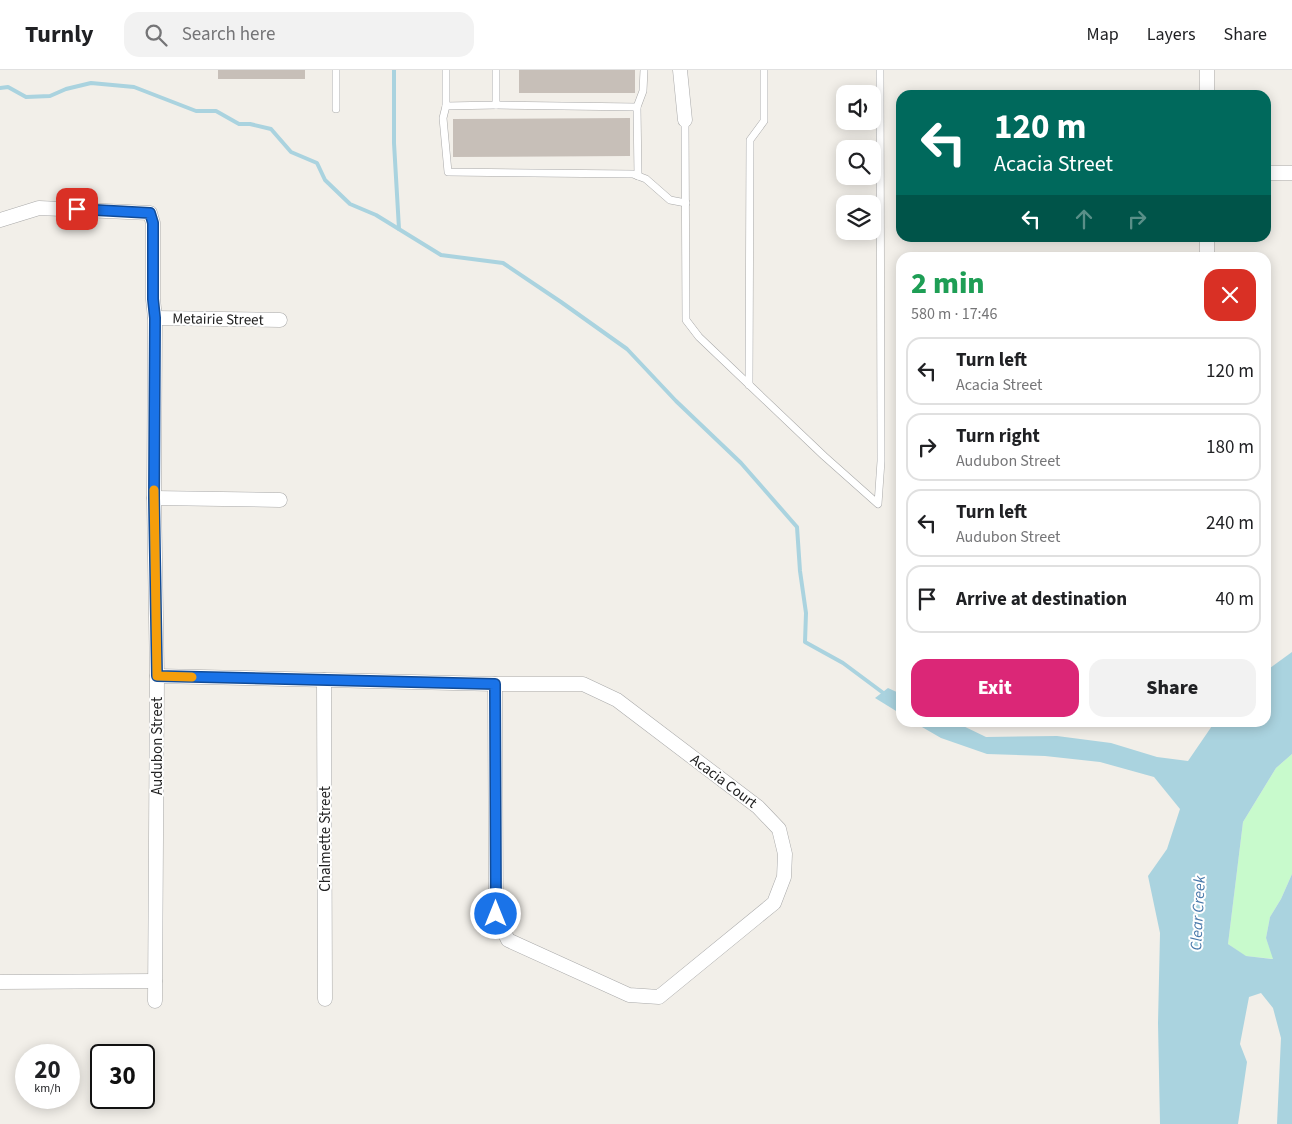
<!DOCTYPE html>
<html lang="en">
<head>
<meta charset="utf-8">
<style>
	body { margin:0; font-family:"Source Sans 3",sans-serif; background:#f2f2f2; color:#202124; height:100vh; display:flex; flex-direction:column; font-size:19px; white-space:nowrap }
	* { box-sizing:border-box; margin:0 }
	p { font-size:16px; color:#757577 }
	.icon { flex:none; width:28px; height:28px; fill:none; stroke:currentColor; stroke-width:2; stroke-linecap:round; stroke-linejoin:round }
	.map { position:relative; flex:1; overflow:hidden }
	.side { position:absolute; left:896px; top:182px; width:375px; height:475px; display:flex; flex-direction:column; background:#fff; border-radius:15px; box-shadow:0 2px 12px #0003 }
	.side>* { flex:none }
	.guide { position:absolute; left:896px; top:20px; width:375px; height:152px; border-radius:15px; box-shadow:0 2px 12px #0003; background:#00695c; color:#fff; overflow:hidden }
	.tools { position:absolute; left:836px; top:15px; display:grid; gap:10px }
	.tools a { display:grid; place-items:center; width:45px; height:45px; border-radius:10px; background:#fff; box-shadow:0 2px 12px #0003; font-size:25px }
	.speed { position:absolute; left:15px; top:974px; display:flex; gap:10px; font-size:25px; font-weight:700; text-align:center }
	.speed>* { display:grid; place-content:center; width:65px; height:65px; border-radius:50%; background:#fff; box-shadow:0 2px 12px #0003; line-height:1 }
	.speed small { font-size:12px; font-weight:400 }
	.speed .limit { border:2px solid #111; border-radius:8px; background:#fff; color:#111 }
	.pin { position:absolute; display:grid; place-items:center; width:42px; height:42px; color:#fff; margin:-21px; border-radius:10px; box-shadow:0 2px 8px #0006 }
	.me { position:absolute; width:55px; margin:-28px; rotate:0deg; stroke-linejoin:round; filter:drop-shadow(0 0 4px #0008) }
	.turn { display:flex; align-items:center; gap:18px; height:105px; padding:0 15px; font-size:22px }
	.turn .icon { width:65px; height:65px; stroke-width:2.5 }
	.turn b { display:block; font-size:35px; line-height:42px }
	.lanes { display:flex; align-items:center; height:48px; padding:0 15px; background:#0003; justify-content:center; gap:25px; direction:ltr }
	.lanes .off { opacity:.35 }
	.round { display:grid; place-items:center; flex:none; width:52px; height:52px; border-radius:15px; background:#f2f2f2 }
	.overview { display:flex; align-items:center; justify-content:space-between; height:85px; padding:0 15px }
	h1 { font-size:30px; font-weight:800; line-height:38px; color:#1e9e55 }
	.button { display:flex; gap:10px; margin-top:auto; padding:10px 15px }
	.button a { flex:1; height:58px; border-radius:15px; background:#db2777; color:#fff; font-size:20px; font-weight:800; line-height:58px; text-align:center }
	.button a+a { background:#f2f2f2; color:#202124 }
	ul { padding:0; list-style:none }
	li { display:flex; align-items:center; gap:15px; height:68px; margin:0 10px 8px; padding:0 5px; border:2px solid #e0e0e0; border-radius:15px }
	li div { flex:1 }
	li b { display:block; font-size:19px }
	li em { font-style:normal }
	header { display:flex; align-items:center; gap:30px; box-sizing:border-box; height:70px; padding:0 25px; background:#fff; border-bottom:1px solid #e0e0e0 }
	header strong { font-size:24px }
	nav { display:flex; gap:28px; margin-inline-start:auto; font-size:18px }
	.search { width:350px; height:45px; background:#f2f2f2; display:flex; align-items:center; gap:12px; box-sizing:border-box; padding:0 18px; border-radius:15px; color:#757577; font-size:19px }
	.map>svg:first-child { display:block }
	.park { fill:#c8facc }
	.water { fill:#aad3df }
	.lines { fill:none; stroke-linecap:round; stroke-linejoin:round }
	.stream { stroke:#aad3df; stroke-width:4 }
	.building { fill:#c7bfb8 }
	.lane-casing { stroke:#a9a9a9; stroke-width:8 }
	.street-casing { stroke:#a9a9a9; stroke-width:15 }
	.lane { stroke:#fff; stroke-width:7 }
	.street { stroke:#fff; stroke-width:14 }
	.route-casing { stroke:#114b97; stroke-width:12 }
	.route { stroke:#1a73e8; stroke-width:9 }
	.slow { stroke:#f59e0b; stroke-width:9 }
	.labels { text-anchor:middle; stroke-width:4; stroke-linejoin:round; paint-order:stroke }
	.street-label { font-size:15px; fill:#222; stroke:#fff }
	.water-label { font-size:16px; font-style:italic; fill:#4a7aab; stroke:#fff }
</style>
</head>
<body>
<header>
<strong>Turnly</strong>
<div class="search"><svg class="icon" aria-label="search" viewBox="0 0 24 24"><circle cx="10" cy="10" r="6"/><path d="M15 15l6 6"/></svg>Search here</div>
<nav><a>Map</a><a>Layers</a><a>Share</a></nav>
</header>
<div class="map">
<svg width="1292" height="1054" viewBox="0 0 1292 1054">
	<rect width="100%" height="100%" fill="#f2efe9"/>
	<path class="park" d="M1292,684V804L1281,829L1270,847L1266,868L1274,889L1245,886L1228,874L1243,752L1276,698Z"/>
	<g class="water">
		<path d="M1292,582V684L1276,698L1243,752L1228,874L1246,886L1273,889L1266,868L1270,847L1281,829L1292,804V1054H1277L1281,968L1273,938L1261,923L1249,927L1240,974L1247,992L1238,1054H1160L1158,953L1160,863L1148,806L1167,779L1180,739L1154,707L1100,692L1045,686L987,684L941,668L915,653H957L986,667L1057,666L1111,673L1157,687L1188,691L1214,653L1266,652V601Z"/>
		<path d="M888,618L901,624V644L875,628Z"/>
	</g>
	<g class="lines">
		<g class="stream">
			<path d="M394,0V73L399,159"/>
			<path d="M0,18L8,17L26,27L50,26L66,19L91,13L134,17L196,41H216L239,54H250L271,59L291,82L317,93L325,110L350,134L376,145L441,185L503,193L561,232L627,279L676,331L741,393L797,457L800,501L806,543L805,572L843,593L886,625"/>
		</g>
	</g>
	<g class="building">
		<rect x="218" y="0" width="87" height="9"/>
		<rect x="519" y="0" width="116" height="23"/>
		<path d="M630,48V86L453,87V49Z"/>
	</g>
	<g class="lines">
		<defs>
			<g id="lane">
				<path d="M446,0V36"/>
				<path d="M496,0V35L446,36L443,48L448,102L633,104L646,109L670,130L686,133"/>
				<path d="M496,35L637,37"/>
				<path d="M336,39V0"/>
				<path d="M685,50L686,250L699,267L824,386L878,434L881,391L880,0"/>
				<path d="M638,106L637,37L643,21L644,0"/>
				<path d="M749,315L750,70L764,51V0"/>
			</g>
			<g id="street">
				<path d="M680,0L685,50"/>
				<path d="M1207,0V25"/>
				<path d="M1266,103H1292"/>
				<path d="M0,150L39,138L150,143L153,153V229L155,248L154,428L157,606L155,931"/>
				<path d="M1207,168V188"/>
				<path d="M155,248L280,250"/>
				<path d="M154,428L280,430"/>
				<path d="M157,606L495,614"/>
				<path d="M324,610L325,929"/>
				<path d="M495,614H583L617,630L758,737L779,759L785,784L784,807L774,833L659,927L629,925L508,870L496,845Z"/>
				<path d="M0,912L155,911"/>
			</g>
		</defs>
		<use href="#lane" class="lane-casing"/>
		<use href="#street" class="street-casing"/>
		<use href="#lane" class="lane"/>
		<use href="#street" class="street"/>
	</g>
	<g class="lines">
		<defs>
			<path id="route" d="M77,139L150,143L153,153V229L155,248L154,428L157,606L495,614L496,844"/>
		</defs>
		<use href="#route" class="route-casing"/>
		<use href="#route" class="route"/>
		<path class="slow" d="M154,420L157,606L192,607"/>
	</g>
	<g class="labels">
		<g class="street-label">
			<text transform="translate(218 249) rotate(1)" y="5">Metairie Street</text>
			<text transform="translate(157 676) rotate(-90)" y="5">Audubon Street</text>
			<text transform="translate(724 711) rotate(37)" y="5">Acacia Court</text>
			<text transform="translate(325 769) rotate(-90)" y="5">Chalmette Street</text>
		</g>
		<g class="water-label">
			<text transform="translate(1197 843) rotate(-87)" y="6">Clear Creek</text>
		</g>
	</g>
</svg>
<div class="tools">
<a><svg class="icon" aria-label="sound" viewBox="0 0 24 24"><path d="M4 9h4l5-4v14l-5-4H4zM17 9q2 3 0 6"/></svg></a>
<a><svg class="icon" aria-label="search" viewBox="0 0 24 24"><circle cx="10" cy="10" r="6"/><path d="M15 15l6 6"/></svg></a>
<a><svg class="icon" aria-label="layers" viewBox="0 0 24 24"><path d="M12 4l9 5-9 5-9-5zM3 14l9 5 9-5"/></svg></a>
</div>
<div class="speed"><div>20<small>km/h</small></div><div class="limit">30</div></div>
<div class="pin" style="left:77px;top:139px;background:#d93025"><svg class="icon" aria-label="arrive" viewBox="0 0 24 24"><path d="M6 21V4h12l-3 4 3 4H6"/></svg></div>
<svg class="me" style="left:496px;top:844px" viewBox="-20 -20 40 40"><circle r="17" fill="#1a73e8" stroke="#fff" stroke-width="3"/><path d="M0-11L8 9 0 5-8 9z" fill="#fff"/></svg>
<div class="guide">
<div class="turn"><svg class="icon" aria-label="left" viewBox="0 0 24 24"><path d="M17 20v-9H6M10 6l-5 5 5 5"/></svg><div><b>120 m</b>Acacia Street</div></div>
<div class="lanes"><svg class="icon" aria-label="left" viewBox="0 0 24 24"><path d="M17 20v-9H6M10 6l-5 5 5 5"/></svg><svg class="icon off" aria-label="ahead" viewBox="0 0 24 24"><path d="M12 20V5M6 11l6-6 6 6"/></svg><svg class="icon off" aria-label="right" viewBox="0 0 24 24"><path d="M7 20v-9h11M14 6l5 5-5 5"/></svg></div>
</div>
<section class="side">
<div class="overview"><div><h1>2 min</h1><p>580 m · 17:46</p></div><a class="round" style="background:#d93025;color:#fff"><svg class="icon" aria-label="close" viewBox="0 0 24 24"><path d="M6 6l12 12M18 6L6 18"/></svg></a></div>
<ul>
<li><svg class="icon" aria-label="left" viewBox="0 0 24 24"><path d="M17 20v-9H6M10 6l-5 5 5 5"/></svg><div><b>Turn left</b><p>Acacia Street</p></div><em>120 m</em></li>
<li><svg class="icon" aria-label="right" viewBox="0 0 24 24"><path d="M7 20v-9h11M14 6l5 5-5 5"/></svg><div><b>Turn right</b><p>Audubon Street</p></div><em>180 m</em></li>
<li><svg class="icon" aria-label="left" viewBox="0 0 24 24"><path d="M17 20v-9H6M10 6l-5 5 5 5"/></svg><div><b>Turn left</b><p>Audubon Street</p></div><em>240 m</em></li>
<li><svg class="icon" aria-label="arrive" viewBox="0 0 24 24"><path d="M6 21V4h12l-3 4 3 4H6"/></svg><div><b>Arrive at destination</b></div><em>40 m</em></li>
</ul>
<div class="button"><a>Exit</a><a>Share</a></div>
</section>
</div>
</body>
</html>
